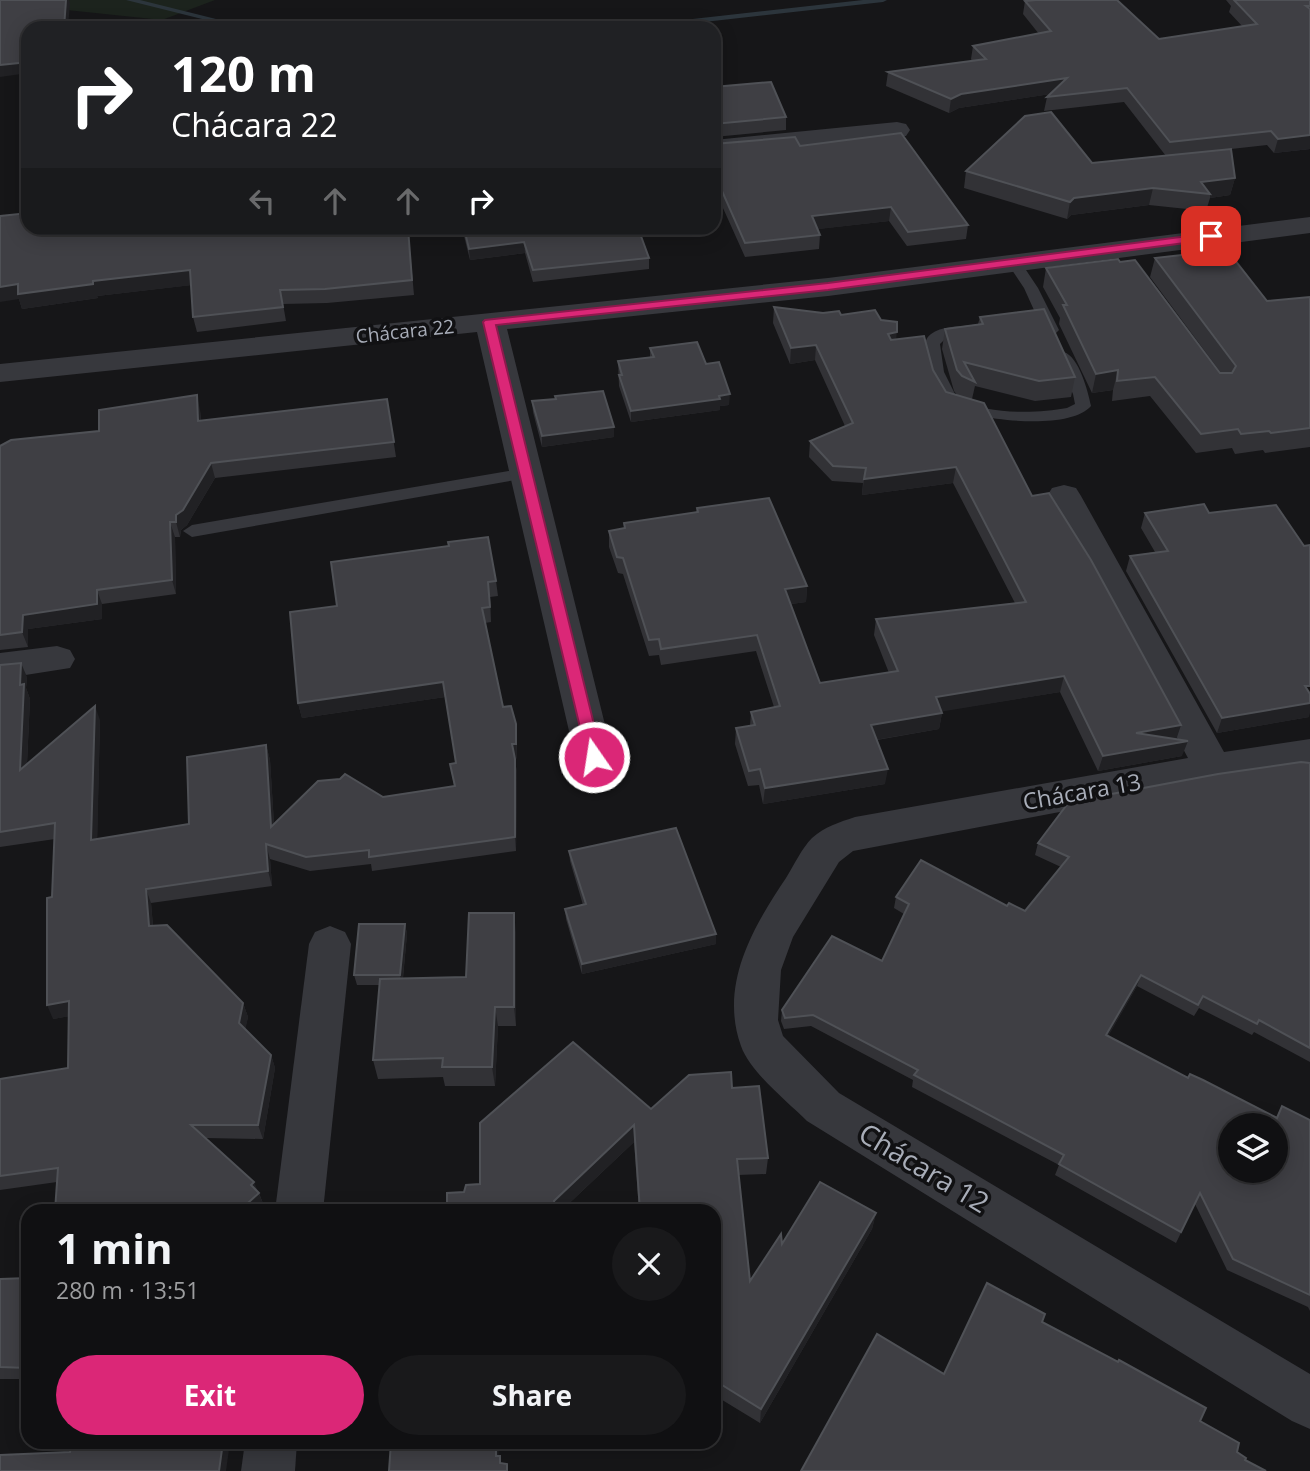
<!DOCTYPE html>
<html lang="en">
<head>
<meta charset="utf-8">
<style>
	body { margin:0; font-family:"Open Sans",sans-serif; background:#19191b; color:#f1f3f6; height:100vh; display:flex; flex-direction:column; font-size:26px; white-space:nowrap }
	* { box-sizing:border-box; margin:0 }
	p { font-size:23px; color:#9c9d9f }
	.icon { flex:none; width:38px; height:38px; fill:none; stroke:currentColor; stroke-width:2; stroke-linecap:round; stroke-linejoin:round }
	.map { position:relative; flex:1; overflow:hidden }
	.details { position:absolute; left:21px; top:1204px; width:700px; height:245px; display:flex; flex-direction:column; background:#101012; border-radius:21px; box-shadow:0 4px 18px #0003,0 0 0 2px #303032 }
	.details>* { flex:none }
	.banner { position:absolute; left:21px; top:21px; width:700px; height:214px; border-radius:21px; box-shadow:0 4px 18px #0003,0 0 0 2px #303032; background:#202124; color:#fff; overflow:hidden }
	.buttons { position:absolute; left:1218px; top:1113px; display:grid; gap:14px }
	.buttons a { display:grid; place-items:center; width:70px; height:70px; border-radius:50%; background:#101012; box-shadow:0 4px 18px #0003,0 0 0 2px #303032; font-size:35px }
	.pin { position:absolute; display:grid; place-items:center; width:60px; height:60px; color:#fff; margin:-30px; border-radius:14px; box-shadow:0 4px 10px #0006 }
	.me { position:absolute; width:77px; margin:-38px; rotate:347deg; stroke-linejoin:round; filter:drop-shadow(0 0 5px #0008) }
	.turn { display:flex; align-items:center; gap:24px; height:147px; padding:0 35px; font-size:32px }
	.turn .icon { width:91px; height:91px; stroke-width:2.5 }
	.turn b { display:block; font-size:49px; line-height:60px }
	.lanes { display:flex; align-items:center; height:66px; padding:0 35px; background:#0003; justify-content:center; gap:35px; direction:ltr }
	.lanes .off { opacity:.35 }
	.round { display:grid; place-items:center; flex:none; width:74px; height:74px; border-radius:37px; background:#19191b }
	.summary { display:flex; align-items:center; justify-content:space-between; height:119px; padding:0 35px }
	h1 { font-size:42px; font-weight:700; line-height:52px }
	.action { display:flex; gap:14px; margin-top:auto; padding:14px 35px }
	.action a { flex:1; height:80px; border-radius:42px; background:#db2777; color:#fff; font-size:28px; font-weight:700; line-height:80px; text-align:center }
	.action a+a { background:#19191b; color:#f1f3f6 }
	.map>svg:first-child { display:block }
	.green { fill:#1c231d }
	.lines { fill:none; stroke-linecap:round; stroke-linejoin:round }
	.stream { fill:#2c353c; fill-rule:evenodd }
	.lane { fill:#37383d; fill-rule:evenodd }
	.street { fill:#37383d; fill-rule:evenodd }
	.wall { fill:#323236 }
	.shaded-wall { fill:#212124 }
	.building { fill:#3f3f44; stroke:#4f5156; stroke-width:2; fill-rule:evenodd }
	.route { fill:#db2777; stroke:#8e194d; stroke-width:2 }
	.labels { text-anchor:middle; stroke-width:7; stroke-linejoin:round; paint-order:stroke }
	.far-street-label { font-size:19px; fill:#a8adb8; stroke:#111113 }
	.street-label { font-size:23px; fill:#a8adb8; stroke:#111113 }
	.near-street-label { font-size:28px; fill:#a8adb8; stroke:#111113 }
</style>
</head>
<body>
<div class="map">
<svg width="1310" height="1471" viewBox="0 0 1310 1471">
	<rect width="100%" height="100%" fill="#161618"/>
	<path class="green" d="M0,0H215L162,20L0,3Z"/>
	<g class="lines">
		<g class="stream">
			<path d="M126,0H140L252,28H238Z"/>
			<path d="M863,0H887L883,2L651,28H626L630,26Z"/>
		</g>
		<g class="lane">
			<path d="M1015,260L1020,261L1038,288L1059,330L1056,333H1046L1043,330L1024,288L1008,264Z"/>
			<path d="M970,325L975,327L978,330L975,333L946,338L940,344L944,372L958,400C988,414 1035,414 1067,408L1075,404L1073,394L1056,357L1064,352C1079,357 1088,391 1091,406C1069,432 975,420 946,406C935,393 913,347 931,334C941,326 958,327 970,325Z"/>
			<path d="M526,468L534,473L532,477L192,537L183,531L192,525Z"/>
		</g>
		<g class="street">
			<path d="M897,122L906,124L910,130L906,136L714,156V140Z"/>
			<path d="M1310,217V233L828,296L507,329L613,757L608,767L594,772L580,767L575,757L477,332L0,382V364L828,278Z"/>
			<path d="M1064,485L1076,488L1081,496L1224,752L1310,739V769L1213,783L853,851L839,862L793,937L781,970L778,1020L783,1036L839,1093L1310,1374V1429L1292,1421L807,1121C787,1101 750,1072 741,1046C719,985 753,927 786,878C794,865 802,848 812,838C824,827 840,822 855,817L1188,758L1047,496L1052,488Z"/>
			<path d="M57,646L70,650L75,659L70,668L0,679V653Z"/>
			<path d="M330,926L345,932L351,944L323,1211H275L309,944L315,932Z"/>
			<path d="M245,1442H297L295,1471H241Z"/>
		</g>
	</g>
	<g class="wall">
		<path d="M1226,0H1310V149L1274,153L1267,145L1231,149L1235,178L1230,195L1210,198L1206,211L1149,205L1071,215L1067,219L964,188L966,171L1092,163L1166,156L1124,102L1044,111L1047,97L1050,94L959,108L949,113L886,86L888,72L972,61L971,59L973,46L1039,34L1023,14L1025,1L1159,39L1242,26L1229,12L1231,6Z"/>
		<path d="M714,87L786,117V130L714,137Z"/>
		<path d="M714,144L800,146L968,225L966,239L907,246L889,221L817,229L820,235L819,249L745,257L714,188Z"/>
		<path d="M28,228H408L414,295L327,303L283,304L286,321L197,332L193,317L191,285L97,296L98,298L22,309L19,299Z"/>
		<path d="M462,228H603L649,258V269L533,282L525,253L470,260Z"/>
		<path d="M1155,258L1267,301L1310,297V447L1265,453L1263,450L1235,454L1232,448L1196,453L1150,396L1112,401L1113,390L1092,393L1059,324L1060,318L1043,287L1046,268L1221,373L1150,277Z"/>
		<path d="M774,307L881,320L896,340L933,370L946,392L957,395L954,391L942,349L945,329L978,324L980,317L1075,377L1071,397L1035,401L975,386L972,399L1032,496L1181,725L1176,739L1182,756L1098,771L1060,692L941,711L942,713L939,729L877,740L885,784L763,804L759,785L748,786L735,744L736,728L750,726L751,712L774,707L756,651L661,665L659,655L649,656L623,574L618,573L609,547V531L624,528V523L696,512L697,508L807,586L806,602L791,604L820,683L889,673L874,635L876,619L1015,603L953,483L862,495L863,483L832,481L809,457L810,441L845,426L815,360L790,364L773,323Z"/>
		<path d="M650,348L706,364L729,405L720,406V410L631,422L619,386L618,361L650,357Z"/>
		<path d="M387,399L396,457L215,478L187,525L181,530L180,537H175L176,594L102,604V619L28,629V647L0,650V446L99,431L200,410L201,421Z"/>
		<path d="M556,399L614,427V437L542,447L533,412L532,401Z"/>
		<path d="M1145,513L1309,717L1217,733L1126,571L1130,556L1155,552L1141,528Z"/>
		<path d="M496,581L498,596L490,597L491,622L485,623L503,707L516,724L517,738V758L515,759L517,774L516,851L372,871L371,864L310,871L270,859L272,886L151,903L153,926L243,1003L248,1017L245,1029L271,1055L275,1068L263,1139L206,1138L259,1193L264,1206L57,1182L0,1190V1079L68,1068L69,1016L53,1019L52,897L55,839L0,847V665L27,677L26,688L30,699L27,764L100,720L97,839L189,824L266,745L270,760L274,824L383,797L454,786L450,764L456,763L445,697L302,718L298,703L337,606Z"/>
		<path d="M1310,763V1062L1254,1032L1252,1035L1199,1008L1194,1016L1137,986L1108,1036L1188,1078L1276,1118L1282,1106L1310,1120V1311L1308,1307L1227,1270L1195,1204L1176,1243L1055,1175L1059,1165L912,1087L913,1080L811,1026L784,1029L781,1021L782,1010L882,961L904,914L894,908L896,897L1007,906L1025,911L1061,867L1035,855L1038,843Z"/>
		<path d="M569,851L716,944L582,974L566,919L565,909L583,905L570,861Z"/>
		<path d="M405,924L407,934L403,978L466,977L516,932V1026H498L495,1086H445L443,1077L378,1079L373,1060L380,985H357L354,975Z"/>
		<path d="M732,1088L768,1158L766,1174L738,1175L750,1281L782,1244L876,1213L872,1229L760,1423L714,1395V1211H639L634,1142L561,1211H447L464,1192L651,1109Z"/>
		<path d="M28,1278V1379H0V1279Z"/>
	</g>
	<g class="shaded-wall">
		<path d="M66,0H69L70,3L68,28H64Z"/>
		<path d="M28,62V73L0,77V65Z"/>
		<path d="M1067,78L1064,92L959,108L949,113L951,99L961,94Z"/>
		<path d="M1310,135V149L1274,153L1278,139Z"/>
		<path d="M1235,178L1230,195L1210,198V194L1201,182Z"/>
		<path d="M1153,188L1149,205L1071,215L1067,219L1070,202L1074,198Z"/>
		<path d="M891,207L889,221L811,230L812,216Z"/>
		<path d="M524,242L525,253L470,260L469,249Z"/>
		<path d="M190,270L193,285L97,296L98,298L22,309L19,299L0,302V287L18,284L93,281Z"/>
		<path d="M897,332L895,348L888,334Z"/>
		<path d="M816,345L815,360L790,364L791,348Z"/>
		<path d="M1118,370L1113,390L1092,393L1096,374Z"/>
		<path d="M730,394L729,405L720,406V410L631,422V411Z"/>
		<path d="M197,395L200,410L202,436L198,421Z"/>
		<path d="M614,427V437L542,447V436Z"/>
		<path d="M211,463L215,478L187,525L181,530L180,537L176,522V515Z"/>
		<path d="M956,467L953,483L862,495L864,479Z"/>
		<path d="M170,522L175,537L176,594L172,580Z"/>
		<path d="M807,586L806,602L784,605L785,589Z"/>
		<path d="M97,590L102,604V619L28,629V647L22,632L23,615Z"/>
		<path d="M21,663L27,677L26,688L30,699L26,784L20,770Z"/>
		<path d="M1064,676L1060,692L933,713L936,697Z"/>
		<path d="M443,682L445,697L302,718L298,703Z"/>
		<path d="M1310,703V713L1309,717L1217,733L1222,718Z"/>
		<path d="M95,706L100,720L97,854L91,840Z"/>
		<path d="M942,713L939,729L869,741L871,725Z"/>
		<path d="M516,724L517,758L514,759L512,744Z"/>
		<path d="M1181,725L1176,740L1136,733Z"/>
		<path d="M1188,741L1182,756L1098,771L1103,756Z"/>
		<path d="M266,745L270,760L275,841L271,827Z"/>
		<path d="M515,759L517,774L516,851L515,837Z"/>
		<path d="M888,769L885,784L763,804L765,788Z"/>
		<path d="M266,844L270,859L272,886L268,871Z"/>
		<path d="M146,889L151,903L154,940L149,926Z"/>
		<path d="M514,913L516,932V1026L514,1007Z"/>
		<path d="M405,924L407,934L402,985L400,975Z"/>
		<path d="M716,934V944L582,974V964Z"/>
		<path d="M1141,975L1137,986L1102,1047L1106,1035Z"/>
		<path d="M69,1001L76,1015L53,1019L47,1005Z"/>
		<path d="M243,1003L248,1017L244,1036L239,1023Z"/>
		<path d="M495,1007L498,1026L495,1086L492,1067Z"/>
		<path d="M271,1055L275,1068L263,1139L258,1125Z"/>
		<path d="M634,1125V1142L561,1211H555L554,1201Z"/>
		<path d="M254,1182L264,1206L258,1211H239L251,1185Z"/>
		<path d="M876,1213L872,1229L760,1423L761,1409Z"/>
		<path d="M223,1442H230L226,1471H219Z"/>
		<path d="M496,1442H499L498,1469L496,1456Z"/>
	</g>
	<g class="building">
		<path d="M0,0H66L64,28H28V62L0,65Z"/>
		<path d="M1036,0H1117L1159,39L1257,24L1234,0H1310V6H1306L1310,9V135L1278,139L1271,131L1170,142L1127,88L1047,97L1067,78L961,94L951,99L888,72L986,59L973,46L1051,31L1025,1Z"/>
		<path d="M771,82L786,117L714,124V87Z"/>
		<path d="M1051,112L1092,163L1231,149L1235,178L1201,182L1210,194L1153,188L1074,198L1070,202L966,171L1025,116Z"/>
		<path d="M901,133L968,225L908,232L891,207L812,216L820,235L745,243L714,173V144L795,137L800,146Z"/>
		<path d="M26,159H28V203Z"/>
		<path d="M28,213V228H408L412,280L325,289L280,290L283,307L193,317L190,270L93,281V284L18,294V284L0,287V216Z"/>
		<path d="M464,228H638L649,258L533,270L524,242L469,249Z"/>
		<path d="M1227,250L1267,301L1310,297V428L1271,433L1269,431L1241,434L1238,429L1201,434L1155,377L1117,381L1118,370L1096,374L1063,305H1067L1046,268L1118,259L1120,262L1135,260L1220,373H1232L1236,366L1155,258Z"/>
		<path d="M774,307L823,313L839,311L841,315L875,310L881,320L897,322V332L888,334L891,340L924,336L933,370L946,392L984,403L1032,496L1049,493L1091,560L1181,725L1136,733L1188,741L1103,756L1064,676L936,697L942,713L871,725L888,769L765,788L760,769L749,771L736,728L755,725L751,712L780,706L757,635L661,649L659,639L649,640L623,558L617,557L609,531L625,528L624,523L698,512L697,508L769,498L807,586L785,589L820,683L898,671L876,619L1026,602L956,467L864,479L866,468L833,466L810,441L853,423L816,345L791,348Z"/>
		<path d="M1044,309L1075,377L1039,381L964,362L975,382L962,376L957,370L945,329L983,324L980,317Z"/>
		<path d="M697,342L706,364L719,362L730,394L719,396L720,399L631,411L619,375H622L618,361L654,357L650,348Z"/>
		<path d="M603,391L614,427L542,436L532,401L556,399L555,396Z"/>
		<path d="M197,395L198,421L387,399L394,442L211,463L183,510L176,515V522H170L172,580L97,590V604L23,615L22,632L0,635V446L11,440L99,431V410Z"/>
		<path d="M1204,504L1209,513L1276,505L1304,546L1310,545V686H1305L1310,694V703L1222,718L1130,556L1168,551L1145,513Z"/>
		<path d="M488,537L496,581L488,582L490,607L482,608L503,707L511,706L516,724V744H512L515,759V837L369,857V850L306,857L266,844L268,871L146,889L149,926L167,925L243,1003L239,1023L271,1055L258,1125H191L254,1182L251,1185L259,1193L239,1211H55L58,1168L0,1176V1079L68,1068L69,1001L47,1005V898L52,897L55,823L0,832V665L21,663L20,685L24,684L20,770L95,706L91,840L189,824L187,757L266,745L271,827L318,781L340,779L345,774L383,797L455,786L450,764L456,763L443,682L298,703L290,612L337,606L331,562L449,546L448,542Z"/>
		<path d="M1301,762L1310,763V1048L1259,1020L1257,1024L1203,996L1198,1005L1141,975L1106,1035L1188,1078L1190,1074L1203,1080L1277,1118L1282,1106L1310,1120V1295L1233,1259L1200,1193L1181,1232L1059,1164L1064,1155L914,1075L918,1070L813,1015L785,1018L782,1010L832,936L882,961L909,904L896,897L921,860L1007,906L1009,903L1025,911L1069,857L1038,843L1069,802L1218,774ZM1230,1125H1276V1171H1230Z"/>
		<path d="M676,828L716,934L582,964L565,909L586,904L569,851Z"/>
		<path d="M469,913H514V1007H495L492,1067H442L443,1058L373,1060L380,979L466,977Z"/>
		<path d="M359,924H405L400,975H354Z"/>
		<path d="M573,1042L651,1109L689,1075L731,1072L732,1088L759,1086L768,1158L737,1159L750,1281L781,1234L782,1244L820,1182L876,1213L761,1409L714,1380V1211H640L634,1125L554,1201L555,1211H447V1193L464,1192L466,1185L480,1184V1123Z"/>
		<path d="M28,1278V1368L0,1367V1279Z"/>
		<path d="M987,1283L1045,1314L1042,1322L1118,1362L1119,1360L1206,1408L1200,1421L1239,1443L1237,1452L1246,1458L1245,1460L1266,1471H801L877,1334L944,1374Z"/>
		<path d="M72,1442H223L219,1471H0V1455L70,1452Z"/>
		<path d="M391,1442H496V1456H500V1463L507,1464V1471H389Z"/>
	</g>
	<path class="route" d="M1211,233L1215,234V239L828,290L496,325L602,757L599,761H588L483,322L485,320L828,283Z"/>
	<g class="labels">
		<g class="far-street-label">
			<text transform="translate(405 331) rotate(-6)" y="7">Chácara 22</text>
		</g>
		<g class="street-label">
			<text transform="translate(1082 792) rotate(-10)" y="8">Chácara 13</text>
		</g>
		<g class="near-street-label">
			<text transform="translate(924 1168) rotate(31)" y="10">Chácara 12</text>
		</g>
	</g>
</svg>
<div class="buttons">
<a><svg class="icon" aria-label="layers" viewBox="0 0 24 24"><path d="M12 4l9 5-9 5-9-5zM3 14l9 5 9-5"/></svg></a>
</div>
<div class="pin" style="left:1211px;top:236px;background:#d93025"><svg class="icon" aria-label="arrive" viewBox="0 0 24 24"><path d="M6 21V4h12l-3 4 3 4H6"/></svg></div>
<svg class="me" style="left:594px;top:757px" viewBox="-20 -20 40 40"><circle r="17" fill="#db2777" stroke="#fff" stroke-width="3"/><path d="M0-11L8 9 0 5-8 9z" fill="#fff"/></svg>
<div class="banner">
<div class="turn"><svg class="icon" aria-label="right" viewBox="0 0 24 24"><path d="M7 20v-9h11M14 6l5 5-5 5"/></svg><div><b>120 m</b>Chácara 22</div></div>
<div class="lanes"><svg class="icon off" aria-label="left" viewBox="0 0 24 24"><path d="M17 20v-9H6M10 6l-5 5 5 5"/></svg><svg class="icon off" aria-label="ahead" viewBox="0 0 24 24"><path d="M12 20V5M6 11l6-6 6 6"/></svg><svg class="icon off" aria-label="ahead" viewBox="0 0 24 24"><path d="M12 20V5M6 11l6-6 6 6"/></svg><svg class="icon" aria-label="right" viewBox="0 0 24 24"><path d="M7 20v-9h11M14 6l5 5-5 5"/></svg></div>
</div>
<section class="details">
<div class="summary"><div><h1>1 min</h1><p>280 m · 13:51</p></div><a class="round"><svg class="icon" aria-label="close" viewBox="0 0 24 24"><path d="M6 6l12 12M18 6L6 18"/></svg></a></div>
<div class="action"><a>Exit</a><a>Share</a></div>
</section>
</div>
</body>
</html>
